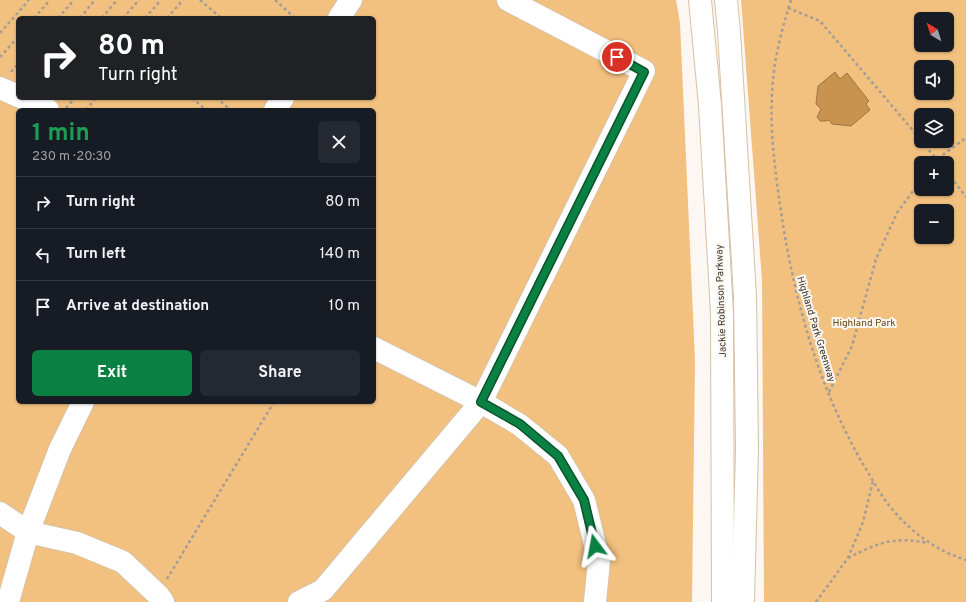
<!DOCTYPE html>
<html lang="en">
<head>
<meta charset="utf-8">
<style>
	body { margin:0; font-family:Overpass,sans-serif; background:#242831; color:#f1f3f6; height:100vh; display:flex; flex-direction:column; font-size:15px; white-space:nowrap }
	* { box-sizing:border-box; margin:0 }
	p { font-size:13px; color:#9ea1a6 }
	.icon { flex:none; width:22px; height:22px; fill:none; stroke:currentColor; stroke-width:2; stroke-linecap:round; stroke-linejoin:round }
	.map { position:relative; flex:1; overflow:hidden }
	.details { position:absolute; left:16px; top:108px; width:360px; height:296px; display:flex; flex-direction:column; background:#171b24; border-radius:6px; box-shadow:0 1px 3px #0004 }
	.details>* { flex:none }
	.guide { position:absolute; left:16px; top:16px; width:360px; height:84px; border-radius:6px; box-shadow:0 1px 3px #0004; background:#202124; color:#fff; overflow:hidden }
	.needle { width:26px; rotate:322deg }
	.buttons { position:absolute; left:914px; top:12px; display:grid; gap:8px }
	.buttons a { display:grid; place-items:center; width:40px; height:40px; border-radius:6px; background:#171b24; box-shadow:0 1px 3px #0004; font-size:20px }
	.pin { position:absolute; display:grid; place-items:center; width:34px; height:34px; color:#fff; margin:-17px; border:2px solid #fff; border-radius:50%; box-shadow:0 1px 4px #0007 }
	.me { position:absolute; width:44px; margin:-22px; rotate:347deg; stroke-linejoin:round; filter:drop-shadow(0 0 3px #0008) }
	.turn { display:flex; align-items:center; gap:14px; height:84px; padding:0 16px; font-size:18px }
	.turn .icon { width:52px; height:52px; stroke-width:2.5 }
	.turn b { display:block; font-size:28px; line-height:34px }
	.round { display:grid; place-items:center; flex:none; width:42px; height:42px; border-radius:6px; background:#242831 }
	.headline { display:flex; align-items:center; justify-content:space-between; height:68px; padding:0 16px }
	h1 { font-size:24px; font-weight:700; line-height:30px; color:#1e9e55 }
	.primary-button { display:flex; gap:8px; margin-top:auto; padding:8px 16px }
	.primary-button a { flex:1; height:46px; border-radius:6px; background:#0b8043; color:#fff; font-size:16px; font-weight:700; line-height:46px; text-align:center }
	.primary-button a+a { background:#242831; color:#f1f3f6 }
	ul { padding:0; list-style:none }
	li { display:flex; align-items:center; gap:12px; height:52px; padding:0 16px; border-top:1px solid #363941 }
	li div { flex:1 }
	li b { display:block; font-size:15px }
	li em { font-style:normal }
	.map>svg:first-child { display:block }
	.green { fill:#f2c07f; fill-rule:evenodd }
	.water { fill:#c7934f; stroke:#9e7644 }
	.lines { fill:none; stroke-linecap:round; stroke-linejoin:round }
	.minor-casing { stroke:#d7c1a5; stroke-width:24 }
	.highway-casing { stroke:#d7c1a5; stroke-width:24 }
	.path { stroke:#a49d95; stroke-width:2.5; stroke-dasharray:3 3; stroke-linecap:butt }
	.minor { stroke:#fff; stroke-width:22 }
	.highway { stroke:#fff; stroke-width:22 }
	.route-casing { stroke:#07532c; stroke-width:10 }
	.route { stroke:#0b8043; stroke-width:7 }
	.labels { text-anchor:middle; stroke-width:4; stroke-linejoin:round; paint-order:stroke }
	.street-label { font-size:10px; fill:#3d3429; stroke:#fcf7f2 }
	.park-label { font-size:10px; fill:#67440d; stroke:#fcf7f2 }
</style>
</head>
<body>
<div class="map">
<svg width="966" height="602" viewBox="0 0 966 602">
	<rect width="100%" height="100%" fill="#fcf7f2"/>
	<g class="green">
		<path d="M0,0H676L680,23L695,360L692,602H0ZM18,18H374V98H18ZM18,110H374V402H18Z"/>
		<path d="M741,0H966V602H764L762,280ZM921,19H947V45H921ZM921,67H947V93H921ZM921,115H947V141H921ZM921,163H947V189H921ZM921,211H947V237H921Z"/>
	</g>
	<path class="water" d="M835,72L840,79L847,73L869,101L866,104L870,110L851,126L832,124L829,120L826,121H820L817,117L821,109L816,104L818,86Z"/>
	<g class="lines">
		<defs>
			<g id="minor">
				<path d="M339,18L351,0"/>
				<path d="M0,88L18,96"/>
				<path d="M23,98L48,110"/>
				<path d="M275,110L283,98"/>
				<path d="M374,348L481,402L520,425L558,456L584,500L599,561L595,602"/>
				<path d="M0,513L28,532L77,543L123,562L158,595L163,602"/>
				<path d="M8,602L28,532L60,449L83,402"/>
				<path d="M299,602L323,590L481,402L644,71L508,0"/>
			</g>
			<g id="highway">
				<path d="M700,0L710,105L722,313L723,602"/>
				<path d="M726,0L729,32L745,296L747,448L743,602"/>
			</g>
		</defs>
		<use href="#minor" class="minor-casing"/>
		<use href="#highway" class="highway-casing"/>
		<g class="path">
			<path d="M200,0L221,18"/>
			<path d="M275,0L295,18"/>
			<path d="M791,0C781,32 773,62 772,95C770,132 775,169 780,205C793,295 817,385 863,464C872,479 881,496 892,509C912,533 937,551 966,560"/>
			<path d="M788,8L820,21L921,140"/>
			<path d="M34,18L50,0"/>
			<path d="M58,18L74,0"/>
			<path d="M80,18L95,0"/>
			<path d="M102,18L117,0"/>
			<path d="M123,18L139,0"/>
			<path d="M145,18L161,0"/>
			<path d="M167,18L183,0"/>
			<path d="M0,33L29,0"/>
			<path d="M0,57L18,37"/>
			<path d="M11,72L18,64"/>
			<path d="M192,98L206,110"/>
			<path d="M216,98L231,110"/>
			<path d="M66,108L75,98"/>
			<path d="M86,110L96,98"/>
			<path d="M921,141L940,163"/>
			<path d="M934,163L937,159L966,138"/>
			<path d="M947,172L966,197"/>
			<path d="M829,392L852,346L876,259L897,213L921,180"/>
			<path d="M848,558C878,543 893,536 927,543"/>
			<path d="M167,579L274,402"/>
			<path d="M816,602L848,558L863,522L873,481"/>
		</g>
		<use href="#minor" class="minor"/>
		<use href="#highway" class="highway"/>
	</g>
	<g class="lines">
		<defs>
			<path id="route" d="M595,546L584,500L558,456L520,424L481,402L644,72L617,57"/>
		</defs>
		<use href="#route" class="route-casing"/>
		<use href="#route" class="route"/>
	</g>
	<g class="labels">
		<g class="street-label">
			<text transform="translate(720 301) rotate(-92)" y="4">Jackie Robinson Parkway</text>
			<text transform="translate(817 329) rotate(73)" y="4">Highland Park Greenway</text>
		</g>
		<g class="park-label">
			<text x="864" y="326">Highland Park</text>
		</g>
	</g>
</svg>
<div class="buttons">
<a><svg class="needle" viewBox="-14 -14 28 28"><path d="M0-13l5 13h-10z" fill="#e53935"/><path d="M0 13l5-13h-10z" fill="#9ea1a6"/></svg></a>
<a><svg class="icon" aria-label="sound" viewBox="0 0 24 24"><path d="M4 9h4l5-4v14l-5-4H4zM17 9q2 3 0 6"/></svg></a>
<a><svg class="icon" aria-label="layers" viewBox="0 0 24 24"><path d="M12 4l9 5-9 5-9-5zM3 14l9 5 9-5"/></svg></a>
<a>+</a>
<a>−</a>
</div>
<div class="pin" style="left:617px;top:57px;background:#d93025"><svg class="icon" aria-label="arrive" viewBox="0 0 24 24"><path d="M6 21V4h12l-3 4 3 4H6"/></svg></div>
<svg class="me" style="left:595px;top:546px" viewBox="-20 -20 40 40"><path d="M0-17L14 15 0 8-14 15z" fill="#0b8043" stroke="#fff" stroke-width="4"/></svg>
<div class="guide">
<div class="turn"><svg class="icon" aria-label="right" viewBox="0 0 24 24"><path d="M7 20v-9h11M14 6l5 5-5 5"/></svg><div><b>80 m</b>Turn right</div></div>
</div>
<section class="details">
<div class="headline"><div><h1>1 min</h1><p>230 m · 20:30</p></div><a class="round"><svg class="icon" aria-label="close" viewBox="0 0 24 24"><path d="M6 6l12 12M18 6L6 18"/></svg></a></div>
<ul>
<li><svg class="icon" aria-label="right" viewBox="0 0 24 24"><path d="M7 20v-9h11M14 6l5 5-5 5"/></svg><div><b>Turn right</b></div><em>80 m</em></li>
<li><svg class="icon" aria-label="left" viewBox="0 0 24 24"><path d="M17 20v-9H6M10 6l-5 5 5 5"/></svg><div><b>Turn left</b></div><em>140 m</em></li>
<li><svg class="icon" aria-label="arrive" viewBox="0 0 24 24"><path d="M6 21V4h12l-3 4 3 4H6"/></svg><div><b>Arrive at destination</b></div><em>10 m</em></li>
</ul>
<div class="primary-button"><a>Exit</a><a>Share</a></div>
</section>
</div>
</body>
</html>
